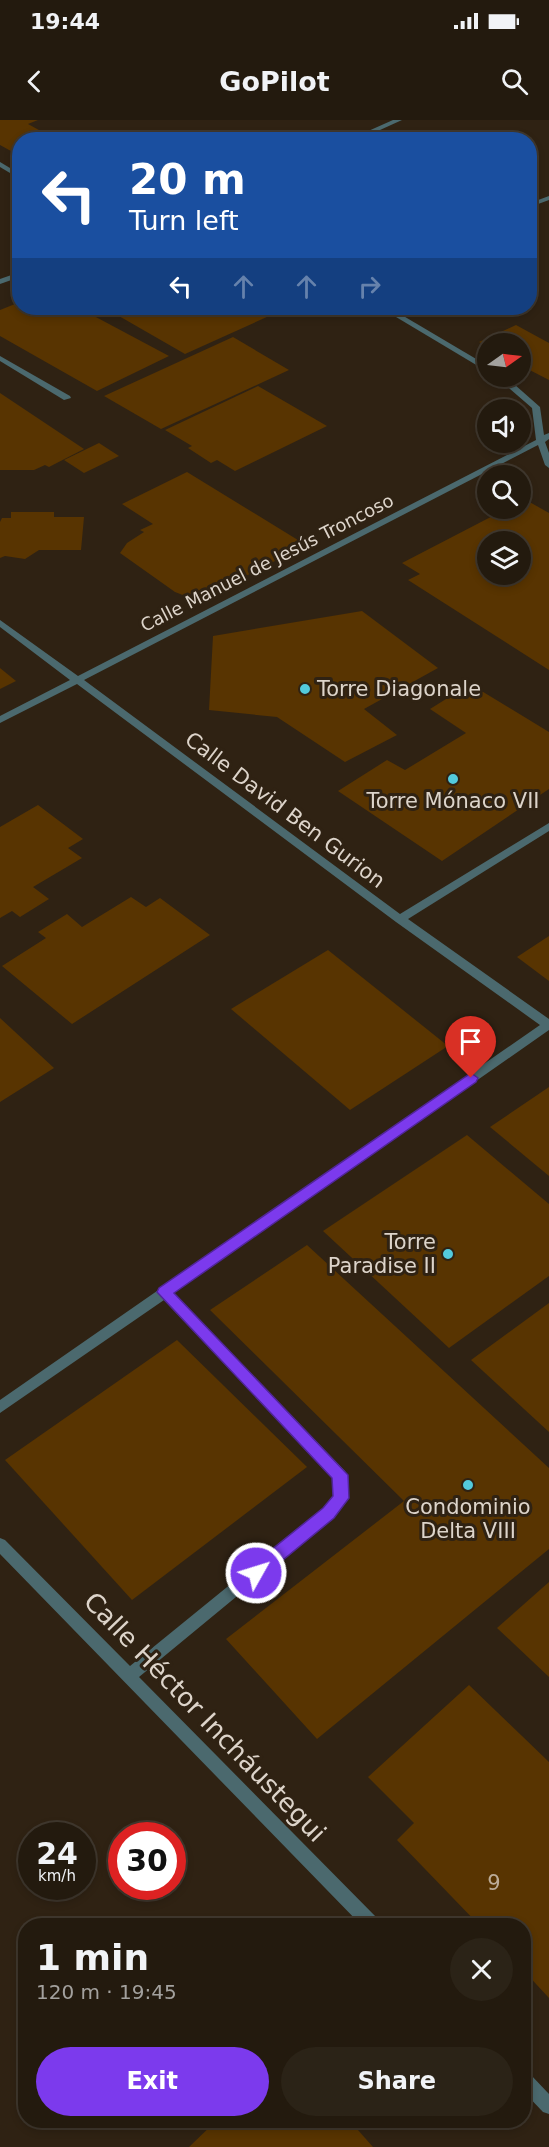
<!DOCTYPE html>
<html lang="en">
<head>
<meta charset="utf-8">
<style>
	body { margin:0; font-family:"DejaVu Sans",sans-serif; background:#2b2317; color:#f1f3f6; height:100vh; display:flex; flex-direction:column; font-size:22px; white-space:nowrap }
	* { box-sizing:border-box; margin:0 }
	p { font-size:20px; color:#a3a19e }
	.icon { flex:none; width:33px; height:33px; fill:none; stroke:currentColor; stroke-width:2; stroke-linecap:round; stroke-linejoin:round }
	.map { position:relative; flex:1; overflow:hidden }
	.drawer { position:absolute; left:18px; top:1798px; width:513px; height:210px; display:flex; flex-direction:column; background:#231a0e; border-radius:24px; box-shadow:0 3px 9px #0003,0 0 0 2px #40382e }
	.drawer>* { flex:none }
	.banner { position:absolute; left:12px; top:12px; width:525px; height:183px; border-radius:24px; box-shadow:0 3px 9px #0003,0 0 0 2px #40382e; background:#1a4fa0; color:#fff; overflow:hidden }
	.needle { width:39px; rotate:76deg }
	.fabs { position:absolute; left:477px; top:213px; display:grid; gap:12px }
	.fabs a { display:grid; place-items:center; width:54px; height:54px; border-radius:50%; background:#231a0e; box-shadow:0 3px 9px #0003,0 0 0 2px #40382e; font-size:30px }
	.speed { position:absolute; left:18px; top:1702px; display:flex; gap:12px; font-size:30px; font-weight:700; text-align:center }
	.speed>* { display:grid; place-content:center; width:78px; height:78px; border-radius:50%; background:#231a0e; box-shadow:0 3px 9px #0003,0 0 0 2px #40382e; line-height:1 }
	.speed small { font-size:15px; font-weight:400 }
	.speed .limit { border:9px solid #d22; background:#fff; color:#111 }
	.pin { position:absolute; display:grid; place-items:center; width:51px; height:51px; color:#fff; margin:-62px -26px; border-radius:50% 50% 50% 0; rotate:-45deg; box-shadow:0 0 6px #0007 }
	.pin .icon { rotate:45deg }
	.me { position:absolute; width:66px; margin:-33px; rotate:51deg; stroke-linejoin:round; filter:drop-shadow(0 0 4px #0008) }
	.turn { display:flex; align-items:center; gap:21px; height:126px; padding:0 18px; font-size:27px }
	.turn .icon { width:78px; height:78px; stroke-width:2.5 }
	.turn b { display:block; font-size:42px; line-height:51px }
	.lanes { display:flex; align-items:center; height:57px; padding:0 18px; background:#0003; justify-content:center; gap:30px; direction:ltr }
	.lanes .off { opacity:.35 }
	.round { display:grid; place-items:center; flex:none; width:63px; height:63px; border-radius:32px; background:#2b2317 }
	.head { display:flex; align-items:center; justify-content:space-between; height:102px; padding:0 18px }
	h1 { font-size:36px; font-weight:800; line-height:45px }
	.cta { display:flex; gap:12px; margin-top:auto; padding:12px 18px }
	.cta a { flex:1; height:69px; border-radius:36px; background:#7c3aed; color:#fff; font-size:24px; font-weight:800; line-height:69px; text-align:center }
	.cta a+a { background:#2b2317; color:#f1f3f6 }
	.status { display:flex; justify-content:space-between; align-items:center; height:42px; padding:0 30px; background:#231a0e; direction:ltr }
	.status svg { height:16px; fill:currentColor }
	header { display:flex; justify-content:space-between; align-items:center; height:78px; padding:0 18px; background:#231a0e; font-size:27px; font-weight:800 }
	.map>svg:first-child { display:block }
	.building { fill:#583401; fill-rule:evenodd }
	.lines { fill:none; stroke-linecap:round; stroke-linejoin:round }
	.street { fill:#4b696e; fill-rule:evenodd }
	.route { fill:#7c3aed; stroke:#51269a; stroke-width:1.5 }
	.poi-dot { fill:#53cadc; stroke:#2f2213; stroke-width:2 }
	.labels { text-anchor:middle; stroke-width:6; stroke-linejoin:round; paint-order:stroke }
	.far-street-label { font-size:18px; fill:#ddd4ca; stroke:#2f2213 }
	.poi-label { font-size:21px; fill:#ddd4ca; stroke:#2f2213 }
	.street-label { font-size:21px; fill:#ddd4ca; stroke:#2f2213 }
	.near-number-label { font-size:21px; fill:#bcac98 }
	.near-street-label { font-size:26px; fill:#ddd4ca; stroke:#2f2213 }
</style>
</head>
<body>
<div class="status"><b>19:44</b><svg viewBox="0 0 49 12"><path d="M0 12V9h3v3zM5 12V6h3v6zM10 12V3h3v9zM15 12V0h3v12zM26 1h20v11H26zM47 4h2v5h-2z"/></svg></div>
<header><svg class="icon" aria-label="back" viewBox="0 0 24 24"><path d="M15 5l-7 7 7 7"/></svg>GoPilot<svg class="icon" aria-label="search" viewBox="0 0 24 24"><circle cx="10" cy="10" r="6"/><path d="M15 15l6 6"/></svg></header>
<div class="map">
<svg width="549" height="2027" viewBox="0 0 549 2027">
	<rect width="100%" height="100%" fill="#2f2213"/>
	<g class="building">
		<path d="M0,0H38L28,4L57,20H20V36L0,25Z"/>
		<path d="M20,182V188H79L169,236L97,271L0,216V190Z"/>
		<path d="M105,188H235L242,191L253,188L269,196L185,234Z"/>
		<path d="M516,205L549,223V260L520,245V224H488V227L479,222Z"/>
		<path d="M233,217L289,250L161,309L104,276Z"/>
		<path d="M258,266L327,306L235,351L217,340L211,343L188,328L192,326L165,310Z"/>
		<path d="M0,273L84,329L49,347L45,345L34,350H0Z"/>
		<path d="M99,323L119,336L84,353L64,340Z"/>
		<path d="M187,352L306,425L211,474L193,479L175,472L120,433L127,423L144,412L140,410L153,404L122,384Z"/>
		<path d="M526,380L549,393V550L408,460L420,454L402,443L508,388H520V382ZM488,422H520V454H488Z"/>
		<path d="M11,392H54V397H84L81,430H39L25,439L5,436L0,438V402L2,398H11Z"/>
		<path d="M362,491L438,548L364,589L397,615L345,642L277,597L209,590L213,516Z"/>
		<path d="M0,548L16,561L0,569Z"/>
		<path d="M470,564L549,612V669L442,741L338,671L387,640L405,650L466,613L430,589Z"/>
		<path d="M38,685L83,719L68,728L82,738L33,767L49,779L20,797L12,791L0,798V707Z"/>
		<path d="M131,777L146,787L160,778L210,815L72,904L2,846L46,818L38,812L67,794L82,807Z"/>
		<path d="M549,816V861L517,837Z"/>
		<path d="M328,830L448,926L350,990L231,889Z"/>
		<path d="M0,898L54,948L0,982Z"/>
		<path d="M549,967V1056L490,1007Z"/>
		<path d="M467,1015L549,1084V1156L449,1228L323,1111Z"/>
		<path d="M307,1125L549,1348V1429L317,1619L226,1519L404,1381L210,1190Z"/>
		<path d="M549,1183V1312L471,1240Z"/>
		<path d="M177,1220L307,1347L132,1480L5,1340Z"/>
		<path d="M549,1462V1557L497,1508Z"/>
		<path d="M469,1565L549,1642V1878L524,1851V1806H480L397,1720L414,1703L368,1657Z"/>
		<path d="M216,2001H350L373,2027H189Z"/>
	</g>
	<g class="lines">
		<g class="street">
			<path d="M393,0H402L358,20H348Z"/>
			<path d="M0,42L20,54V59L0,47Z"/>
			<path d="M549,76V80L530,87V83Z"/>
			<path d="M20,152V157L0,164V159Z"/>
			<path d="M381,188H390L488,246V252Z"/>
			<path d="M0,236L70,276L71,278L64,280L0,241Z"/>
			<path d="M495,256H505L540,287L544,315L549,313V319L545,322L549,333V348L545,345L538,325L84,560L400,794L549,703V711L408,799L549,899V910L173,1173L345,1351L347,1355L348,1378L333,1397L139,1557L379,1800L381,1806H362L0,1434V1418L5,1420L130,1546L323,1389L334,1376L333,1357L164,1180L0,1293V1280L540,905L396,802L77,564L0,603V596L70,560L0,507V500L78,556L536,320L532,288Z"/>
			<path d="M524,1952L530,1954L549,1974V1994L543,1992L524,1972Z"/>
		</g>
	</g>
	<path class="route" d="M471,953L478,958L476,962L174,1173L348,1355L349,1378L334,1398L261,1458L256,1460L250,1458L248,1453L250,1447L323,1388L333,1376L332,1358L157,1172L159,1168Z"/>
	<g class="poi-dot">
		<circle cx="305" cy="569" r="6"/>
		<circle cx="453" cy="659" r="6"/>
		<circle cx="448" cy="1134" r="6"/>
		<circle cx="468" cy="1365" r="6"/>
	</g>
	<g class="labels">
		<g class="far-street-label">
			<text transform="translate(267 443) rotate(-27)" y="6">Calle Manuel de Jesús Troncoso</text>
		</g>
		<g class="poi-label">
			<text x="317" y="576" text-anchor="start">Torre Diagonale</text>
			<text x="453" y="688">Torre Mónaco VII</text>
			<text x="436" y="1129" text-anchor="end">Torre<tspan x="436" dy="24">Paradise II</tspan></text>
			<text x="468" y="1394">Condominio<tspan x="468" dy="24">Delta VIII</tspan></text>
		</g>
		<g class="street-label">
			<text transform="translate(285 690) rotate(37)" y="7">Calle David Ben Gurion</text>
		</g>
		<g class="near-number-label">
			<text x="494" y="1770">9</text>
		</g>
		<g class="near-street-label">
			<text transform="translate(205 1597) rotate(46)" y="9">Calle Héctor Incháustegui</text>
		</g>
	</g>
</svg>
<div class="fabs">
<a><svg class="needle" viewBox="-14 -14 28 28"><path d="M0-13l5 13h-10z" fill="#e53935"/><path d="M0 13l5-13h-10z" fill="#a3a19e"/></svg></a>
<a><svg class="icon" aria-label="sound" viewBox="0 0 24 24"><path d="M4 9h4l5-4v14l-5-4H4zM17 9q2 3 0 6"/></svg></a>
<a><svg class="icon" aria-label="search" viewBox="0 0 24 24"><circle cx="10" cy="10" r="6"/><path d="M15 15l6 6"/></svg></a>
<a><svg class="icon" aria-label="layers" viewBox="0 0 24 24"><path d="M12 4l9 5-9 5-9-5zM3 14l9 5 9-5"/></svg></a>
</div>
<div class="speed"><div>24<small>km/h</small></div><div class="limit">30</div></div>
<div class="pin" style="left:471px;top:958px;background:#d93025"><svg class="icon" aria-label="arrive" viewBox="0 0 24 24"><path d="M6 21V4h12l-3 4 3 4H6"/></svg></div>
<svg class="me" style="left:256px;top:1453px" viewBox="-20 -20 40 40"><circle r="17" fill="#7c3aed" stroke="#fff" stroke-width="3"/><path d="M0-11L8 9 0 5-8 9z" fill="#fff"/></svg>
<div class="banner">
<div class="turn"><svg class="icon" aria-label="left" viewBox="0 0 24 24"><path d="M17 20v-9H6M10 6l-5 5 5 5"/></svg><div><b>20 m</b>Turn left</div></div>
<div class="lanes"><svg class="icon" aria-label="left" viewBox="0 0 24 24"><path d="M17 20v-9H6M10 6l-5 5 5 5"/></svg><svg class="icon off" aria-label="ahead" viewBox="0 0 24 24"><path d="M12 20V5M6 11l6-6 6 6"/></svg><svg class="icon off" aria-label="ahead" viewBox="0 0 24 24"><path d="M12 20V5M6 11l6-6 6 6"/></svg><svg class="icon off" aria-label="right" viewBox="0 0 24 24"><path d="M7 20v-9h11M14 6l5 5-5 5"/></svg></div>
</div>
<section class="drawer">
<div class="head"><div><h1>1 min</h1><p>120 m · 19:45</p></div><a class="round"><svg class="icon" aria-label="close" viewBox="0 0 24 24"><path d="M6 6l12 12M18 6L6 18"/></svg></a></div>
<div class="cta"><a>Exit</a><a>Share</a></div>
</section>
</div>
</body>
</html>
